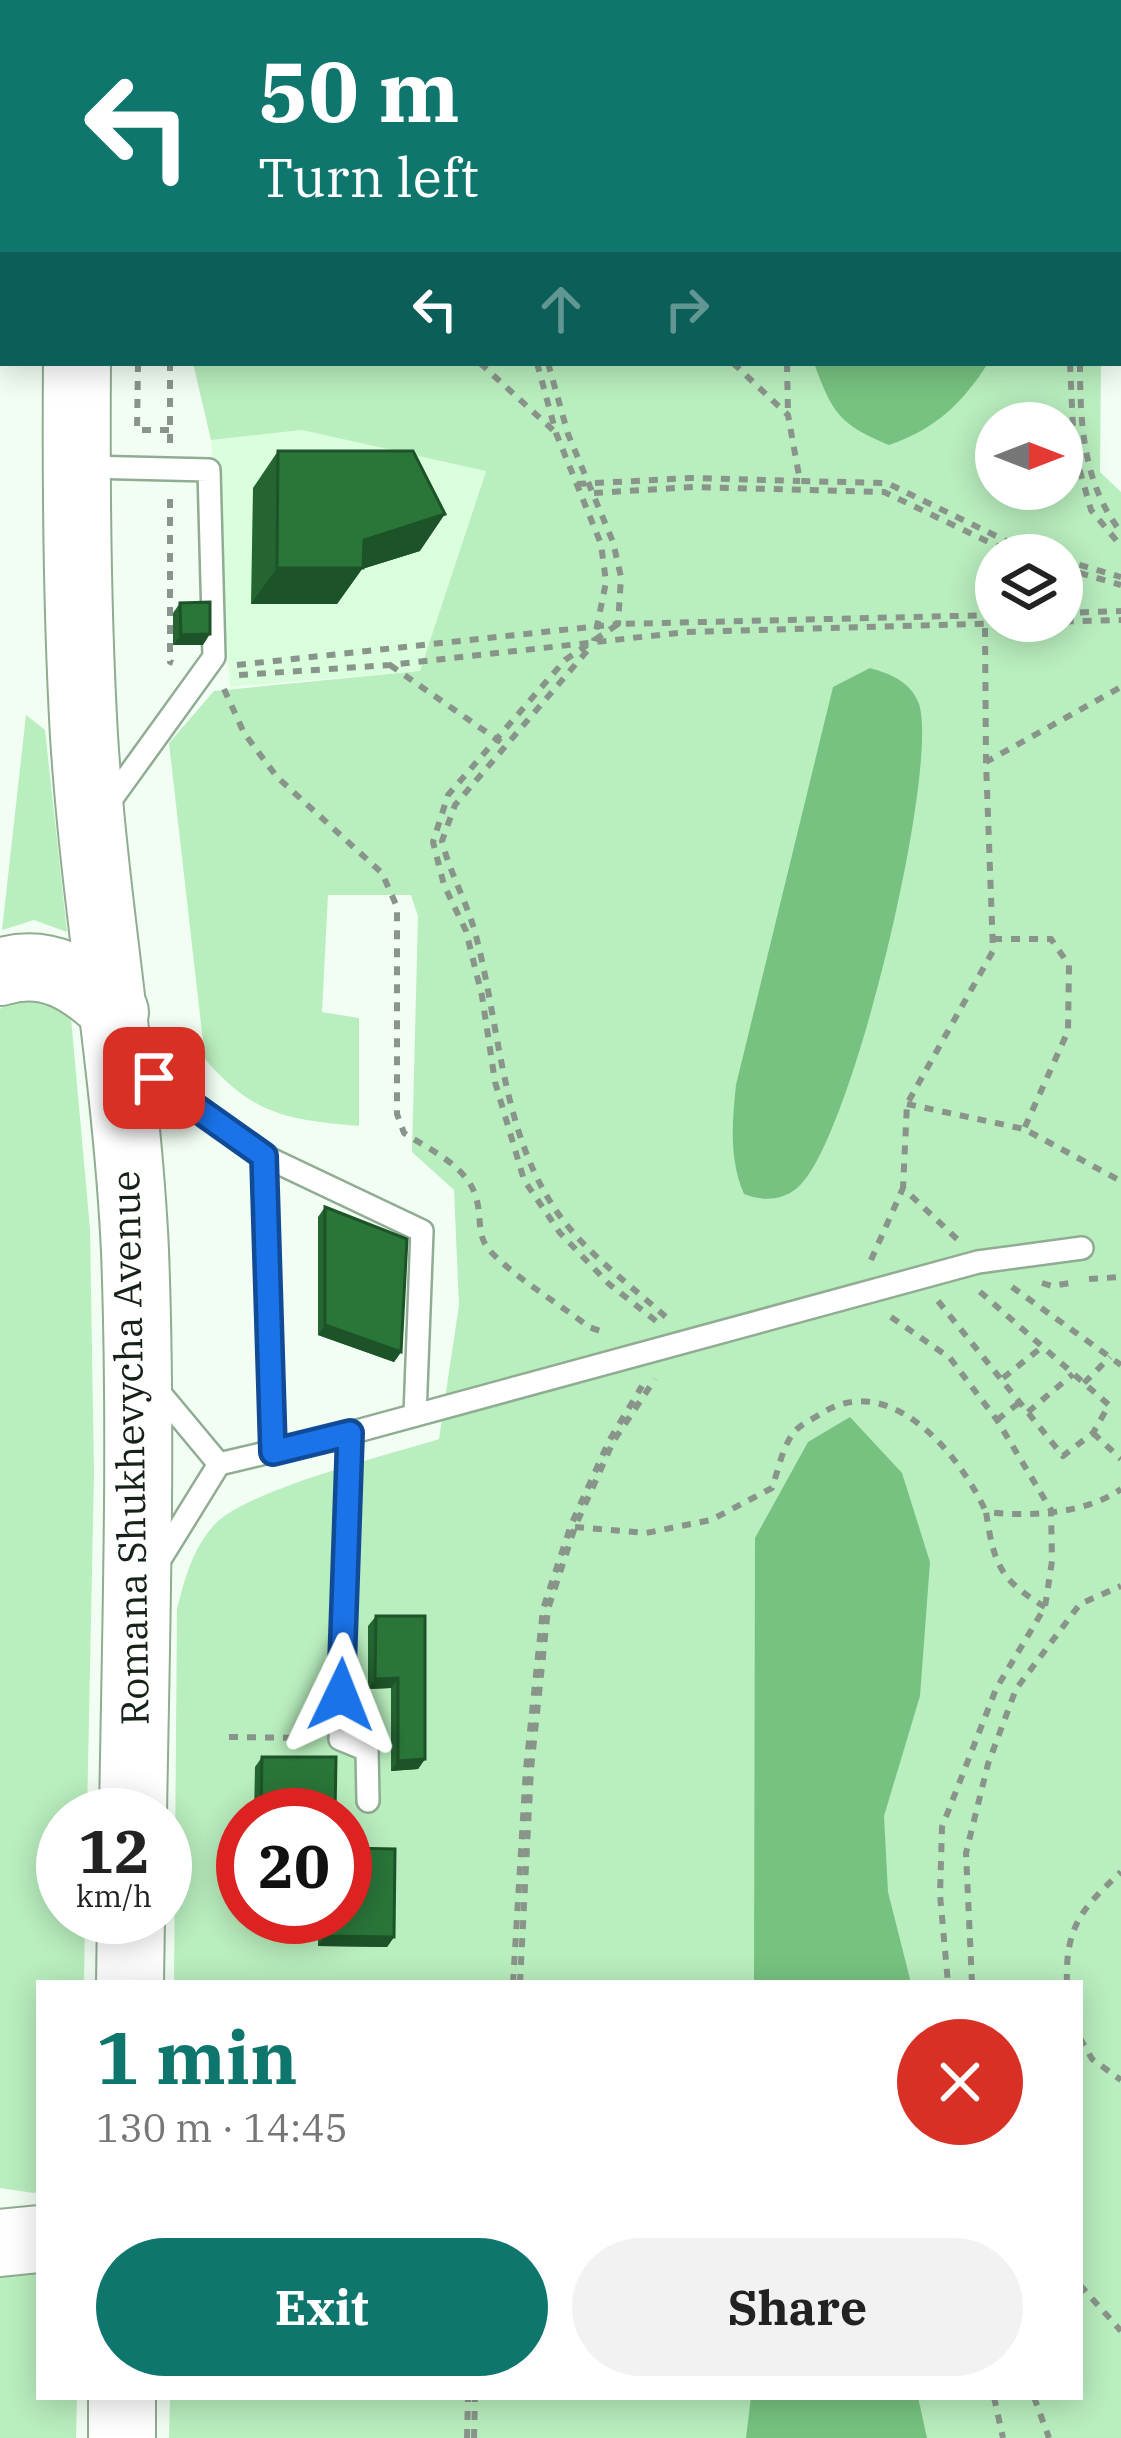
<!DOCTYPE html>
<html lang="en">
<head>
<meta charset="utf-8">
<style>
	body { margin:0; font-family:"IBM Plex Serif",serif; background:#f2f2f2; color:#222; height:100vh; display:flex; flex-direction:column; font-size:45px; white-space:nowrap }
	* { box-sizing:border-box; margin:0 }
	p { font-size:39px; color:#767676 }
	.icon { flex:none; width:66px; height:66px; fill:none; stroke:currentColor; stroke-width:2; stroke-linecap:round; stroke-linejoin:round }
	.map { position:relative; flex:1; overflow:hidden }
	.panel { position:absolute; left:36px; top:1980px; width:1047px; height:420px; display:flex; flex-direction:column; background:#fff; border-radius:0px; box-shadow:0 6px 30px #0003 }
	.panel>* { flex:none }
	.banner { position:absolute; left:0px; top:0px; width:1122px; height:366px; box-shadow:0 6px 30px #0003; background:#0f766e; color:#fff; overflow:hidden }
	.needle { width:78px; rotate:90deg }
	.fabs { position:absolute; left:975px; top:402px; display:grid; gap:24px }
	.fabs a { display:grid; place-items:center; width:108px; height:108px; border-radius:50%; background:#fff; box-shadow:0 6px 30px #0003; font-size:60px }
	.speed { position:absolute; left:36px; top:1788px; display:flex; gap:24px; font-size:60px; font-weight:700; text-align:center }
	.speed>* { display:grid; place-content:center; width:156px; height:156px; border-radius:50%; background:#fff; box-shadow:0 6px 30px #0003; line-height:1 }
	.speed small { font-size:30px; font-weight:400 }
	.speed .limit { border:18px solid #d22; background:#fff; color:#111 }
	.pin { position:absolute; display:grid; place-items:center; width:102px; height:102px; color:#fff; margin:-51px; border-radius:24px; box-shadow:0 6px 18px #0006 }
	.me { position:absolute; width:132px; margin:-66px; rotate:2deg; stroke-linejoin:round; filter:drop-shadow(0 0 9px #0008) }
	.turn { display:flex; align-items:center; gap:42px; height:252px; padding:0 60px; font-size:54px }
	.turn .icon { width:156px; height:156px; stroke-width:2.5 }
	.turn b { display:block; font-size:84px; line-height:102px }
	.lanes { display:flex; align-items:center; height:114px; padding:0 60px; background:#0003; justify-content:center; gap:60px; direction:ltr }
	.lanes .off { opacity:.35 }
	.round { display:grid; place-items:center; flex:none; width:126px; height:126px; border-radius:63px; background:#f2f2f2 }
	.head { display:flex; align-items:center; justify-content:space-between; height:204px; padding:0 60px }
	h1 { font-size:72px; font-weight:700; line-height:90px; color:#0f766e }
	.primary-button { display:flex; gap:24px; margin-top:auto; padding:24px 60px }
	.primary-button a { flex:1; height:138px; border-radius:72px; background:#0f766e; color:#fff; font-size:48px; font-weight:700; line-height:138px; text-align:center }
	.primary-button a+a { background:#f2f2f2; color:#222 }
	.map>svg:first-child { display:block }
	.built { fill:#daffdd }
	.green { fill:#b9eebe; fill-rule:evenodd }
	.water { fill:#77c281 }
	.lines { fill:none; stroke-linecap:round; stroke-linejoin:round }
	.service-casing { stroke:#90ac92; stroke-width:26 }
	.primary-casing { stroke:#90ac92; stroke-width:70 }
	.path { stroke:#89958a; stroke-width:6; stroke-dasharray:9 9; stroke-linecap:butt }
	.service { stroke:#fff; stroke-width:21 }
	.primary { stroke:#fff; stroke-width:66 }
	.wall { fill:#246531 }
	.shaded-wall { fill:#1d5328 }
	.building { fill:#2a7639; stroke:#1d5328; stroke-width:3 }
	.route-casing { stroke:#114b97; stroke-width:30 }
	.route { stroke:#1a73e8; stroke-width:21 }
	.labels { text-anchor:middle; stroke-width:12; stroke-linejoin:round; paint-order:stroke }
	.street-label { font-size:39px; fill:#162117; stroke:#fff }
</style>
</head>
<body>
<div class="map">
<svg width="1121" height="2438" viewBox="0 0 1121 2438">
	<rect width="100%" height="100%" fill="#f2fef3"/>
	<path class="built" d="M302,430L486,470L420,671L230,687L211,440Z"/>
	<g class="green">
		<path d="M172,0H1103L172,3Z"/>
		<path d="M193,363H1101L1100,472L1121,492V2438H169L170,2397H1080V1983H174L177,1609C185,1578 192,1550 214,1525C246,1490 388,1455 439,1439L459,1305L454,1190L412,1152L418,916L411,895H328L322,1012L359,1018V1126C288,1120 253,1115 205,1059L169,743L214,691L420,671L486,471L302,430L211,440ZM996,423H1062V489H996ZM996,555H1062V621H996ZM243,1815H345V1917H243Z"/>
		<path d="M26,715L45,730L67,932L34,920L2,930Z"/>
		<path d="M18,992L65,1006L71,1018L90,1229L94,1473L87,1815H63V1917H85L84,1983H39V2191L34,2193L0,2188V1009Z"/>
		<path d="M39,2254V2397H77L76,2438H0V2255Z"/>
	</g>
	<g class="water">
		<path d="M814,363H988C962,404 935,429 889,445C840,425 832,413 814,363Z"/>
		<path d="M870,668C891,674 911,682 919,704C940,769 850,1149 796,1189C780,1201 762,1201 744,1194C729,1159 732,1123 736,1085L833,687Z"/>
		<path d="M850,1417L902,1473L930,1562L920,1696L884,1816L888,1892L911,1983H754L755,1538L808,1442Z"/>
		<path d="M751,2397H918L927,2438H746Z"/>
	</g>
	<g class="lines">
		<defs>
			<g id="service">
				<path d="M86,467L209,470L214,657L105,808"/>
				<path d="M132,1061L264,1156L422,1231L415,1415"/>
				<path d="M264,1156L273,1452"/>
				<path d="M154,1386L219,1464"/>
				<path d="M350,1433L340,1739L367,1750L368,1801"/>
				<path d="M156,1566L219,1464L350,1433L978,1262L1082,1248"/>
			</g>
			<g id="primary">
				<path d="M5,3V0"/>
				<path d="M81,3V0"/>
				<path d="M0,290L3,188"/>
				<path d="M77,363C76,487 77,612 84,736C95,908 127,1079 135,1251C142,1439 136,1628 133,1815"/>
				<path d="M0,972C47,957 82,980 115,1012"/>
				<path d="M130,1983L131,1917"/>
				<path d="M0,2243L39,2239"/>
				<path d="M122,2438V2397"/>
			</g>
		</defs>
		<use href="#service" class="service-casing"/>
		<use href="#primary" class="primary-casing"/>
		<g class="path">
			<path d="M229,0V3"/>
			<path d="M774,0V3"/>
			<path d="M1071,0V3"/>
			<path d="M1078,0V3"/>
			<path d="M172,3V0"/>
			<path d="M484,3V0"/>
			<path d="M500,3V0"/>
			<path d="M138,363L137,430H170"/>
			<path d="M480,363L554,431"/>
			<path d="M537,363L556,433L601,544L606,582L594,641"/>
			<path d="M733,363L788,415L800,481L887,483L1025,550L1044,555"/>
			<path d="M787,363L788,415"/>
			<path d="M1070,363L1074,450L1091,510L1121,546"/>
			<path d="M1080,363C1080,423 1083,484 1121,532"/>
			<path d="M170,443V363"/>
			<path d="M577,484L691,478L800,481"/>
			<path d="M594,493L693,487L884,492L1016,555"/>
			<path d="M170,499V662L173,663"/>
			<path d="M1062,560L1121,577"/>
			<path d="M1062,568L1121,585"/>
			<path d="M1062,613L1121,611"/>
			<path d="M985,628L986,762"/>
			<path d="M587,651L455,805L442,841C450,874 468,904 476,936C501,1031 502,1144 566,1224C594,1259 634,1288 667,1318"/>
			<path d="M237,665L618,624L621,577L613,542L568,434L548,363"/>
			<path d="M390,665L505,745"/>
			<path d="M239,675L390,665L686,632L1121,620"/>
			<path d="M224,689L244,733L277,777L382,873L397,907V1114L404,1133C430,1150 470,1167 477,1201C482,1221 476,1237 492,1253C520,1281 558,1303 589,1327L606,1333"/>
			<path d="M993,939H1051L1069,965L1068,1031L1024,1129"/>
			<path d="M907,1104L1024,1129L1121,1181"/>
			<path d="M957,1239L903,1188L907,1104L993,951L986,762L1121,687"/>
			<path d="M871,1260L903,1188"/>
			<path d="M1089,1279L1121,1277"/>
			<path d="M1042,1283L1052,1286L1076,1282"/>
			<path d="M1012,1287L1121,1365"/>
			<path d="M938,1301L1063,1456L1093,1433L1109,1405L978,1290"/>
			<path d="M891,1317L950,1358L997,1420L1051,1510L1052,1561L1045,1607L996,1689L942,1827L940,1895L948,1983"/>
			<path d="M656,1321L609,1284L560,1233L524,1180L495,1082L482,996L466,931L444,885L433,842L448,795L565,660L618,624L996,615"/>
			<path d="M1003,1378L1042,1347"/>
			<path d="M1084,1383L1110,1357"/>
			<path d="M1028,1412L1073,1374"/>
			<path d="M997,1420L1020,1402"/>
			<path d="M1093,1433L1121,1459"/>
			<path d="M575,1527L646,1533L711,1520L772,1488C778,1471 782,1449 792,1435C797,1426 813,1419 822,1413C891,1370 960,1455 986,1512"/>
			<path d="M1045,1607C999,1579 994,1564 986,1512C1028,1517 1086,1514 1121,1489"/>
			<path d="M229,1737L312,1738"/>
			<path d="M513,1983L526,1769L543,1609L571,1525L609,1441L642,1386"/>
			<path d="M520,1983L531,1769L548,1609L575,1527L613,1442L655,1379"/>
			<path d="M972,1983L966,1853L988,1764L1016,1689L1080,1604L1121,1586"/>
			<path d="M1067,1983C1065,1927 1082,1908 1121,1872"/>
			<path d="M1080,2038L1092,2059L1121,2080"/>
			<path d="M1080,2285L1121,2331"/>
			<path d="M994,2397L1003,2438"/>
			<path d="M1034,2397L1049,2438"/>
			<path d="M467,2438L468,2397"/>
			<path d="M474,2438L475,2397"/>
		</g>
		<use href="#service" class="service"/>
		<use href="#primary" class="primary"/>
	</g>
	<g class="wall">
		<path d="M278,451L420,551L362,569L337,604H251L253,488Z"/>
		<path d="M180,603L203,645H173V613Z"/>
		<path d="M325,1207L401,1352L394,1362L318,1335V1217Z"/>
		<path d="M376,1616H425V1759L418,1769L391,1771V1688L368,1689V1626Z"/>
		<path d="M262,1757L335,1815H254L255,1767Z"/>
		<path d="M318,1917H345L394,1937L387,1947L318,1946Z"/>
	</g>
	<g class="shaded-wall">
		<path d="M445,514L420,551L362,569L337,604H251L277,568Z"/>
		<path d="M210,634L203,645H173L181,635Z"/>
		<path d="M325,1325L401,1352L394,1362L318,1335Z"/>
		<path d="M398,1678L391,1688L368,1689L375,1679Z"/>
		<path d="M425,1759L418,1769L391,1771L398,1761Z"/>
		<path d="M325,1936L394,1937L387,1947L318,1946Z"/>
	</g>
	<g class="building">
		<path d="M278,451H413L445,514L364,540L363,568H277Z"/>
		<path d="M210,602V634L181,635L180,603Z"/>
		<path d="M325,1207L407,1239L401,1352L325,1325Z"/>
		<path d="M376,1616H425V1759L398,1761V1678L375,1679Z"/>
		<path d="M262,1757H336L335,1815H261Z"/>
		<path d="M345,1848L395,1849L394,1937L325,1936V1917H345Z"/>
	</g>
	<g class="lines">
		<defs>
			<path id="route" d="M154,1078L264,1156L273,1452L350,1433L341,1695"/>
		</defs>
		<use href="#route" class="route-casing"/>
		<use href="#route" class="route"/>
	</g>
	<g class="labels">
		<g class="street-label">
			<text transform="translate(130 1448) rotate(-91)" y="14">Romana Shukhevycha Avenue</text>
		</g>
	</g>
</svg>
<div class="fabs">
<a><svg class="needle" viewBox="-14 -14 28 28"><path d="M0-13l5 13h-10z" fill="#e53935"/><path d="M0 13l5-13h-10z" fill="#767676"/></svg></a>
<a><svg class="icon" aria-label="layers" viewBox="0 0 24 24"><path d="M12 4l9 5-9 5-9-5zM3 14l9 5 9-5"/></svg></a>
</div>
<div class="speed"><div>12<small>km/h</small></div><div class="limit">20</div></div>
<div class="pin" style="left:154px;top:1078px;background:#d93025"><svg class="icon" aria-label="arrive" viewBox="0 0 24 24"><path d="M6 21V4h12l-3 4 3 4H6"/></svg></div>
<svg class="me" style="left:341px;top:1695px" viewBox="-20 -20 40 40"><path d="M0-17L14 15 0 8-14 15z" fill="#1a73e8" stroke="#fff" stroke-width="4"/></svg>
<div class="banner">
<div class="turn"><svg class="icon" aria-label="left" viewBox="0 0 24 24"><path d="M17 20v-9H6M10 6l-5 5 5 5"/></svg><div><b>50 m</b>Turn left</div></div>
<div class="lanes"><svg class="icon" aria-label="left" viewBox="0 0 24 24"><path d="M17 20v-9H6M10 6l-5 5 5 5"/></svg><svg class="icon off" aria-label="ahead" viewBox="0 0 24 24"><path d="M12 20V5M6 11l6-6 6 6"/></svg><svg class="icon off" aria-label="right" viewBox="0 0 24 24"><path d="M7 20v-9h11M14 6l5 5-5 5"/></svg></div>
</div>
<section class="panel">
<div class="head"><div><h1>1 min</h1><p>130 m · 14:45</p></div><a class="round" style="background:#d93025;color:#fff"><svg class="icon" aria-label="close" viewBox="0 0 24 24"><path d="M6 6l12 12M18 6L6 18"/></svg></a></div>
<div class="primary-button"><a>Exit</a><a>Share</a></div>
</section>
</div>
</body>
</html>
